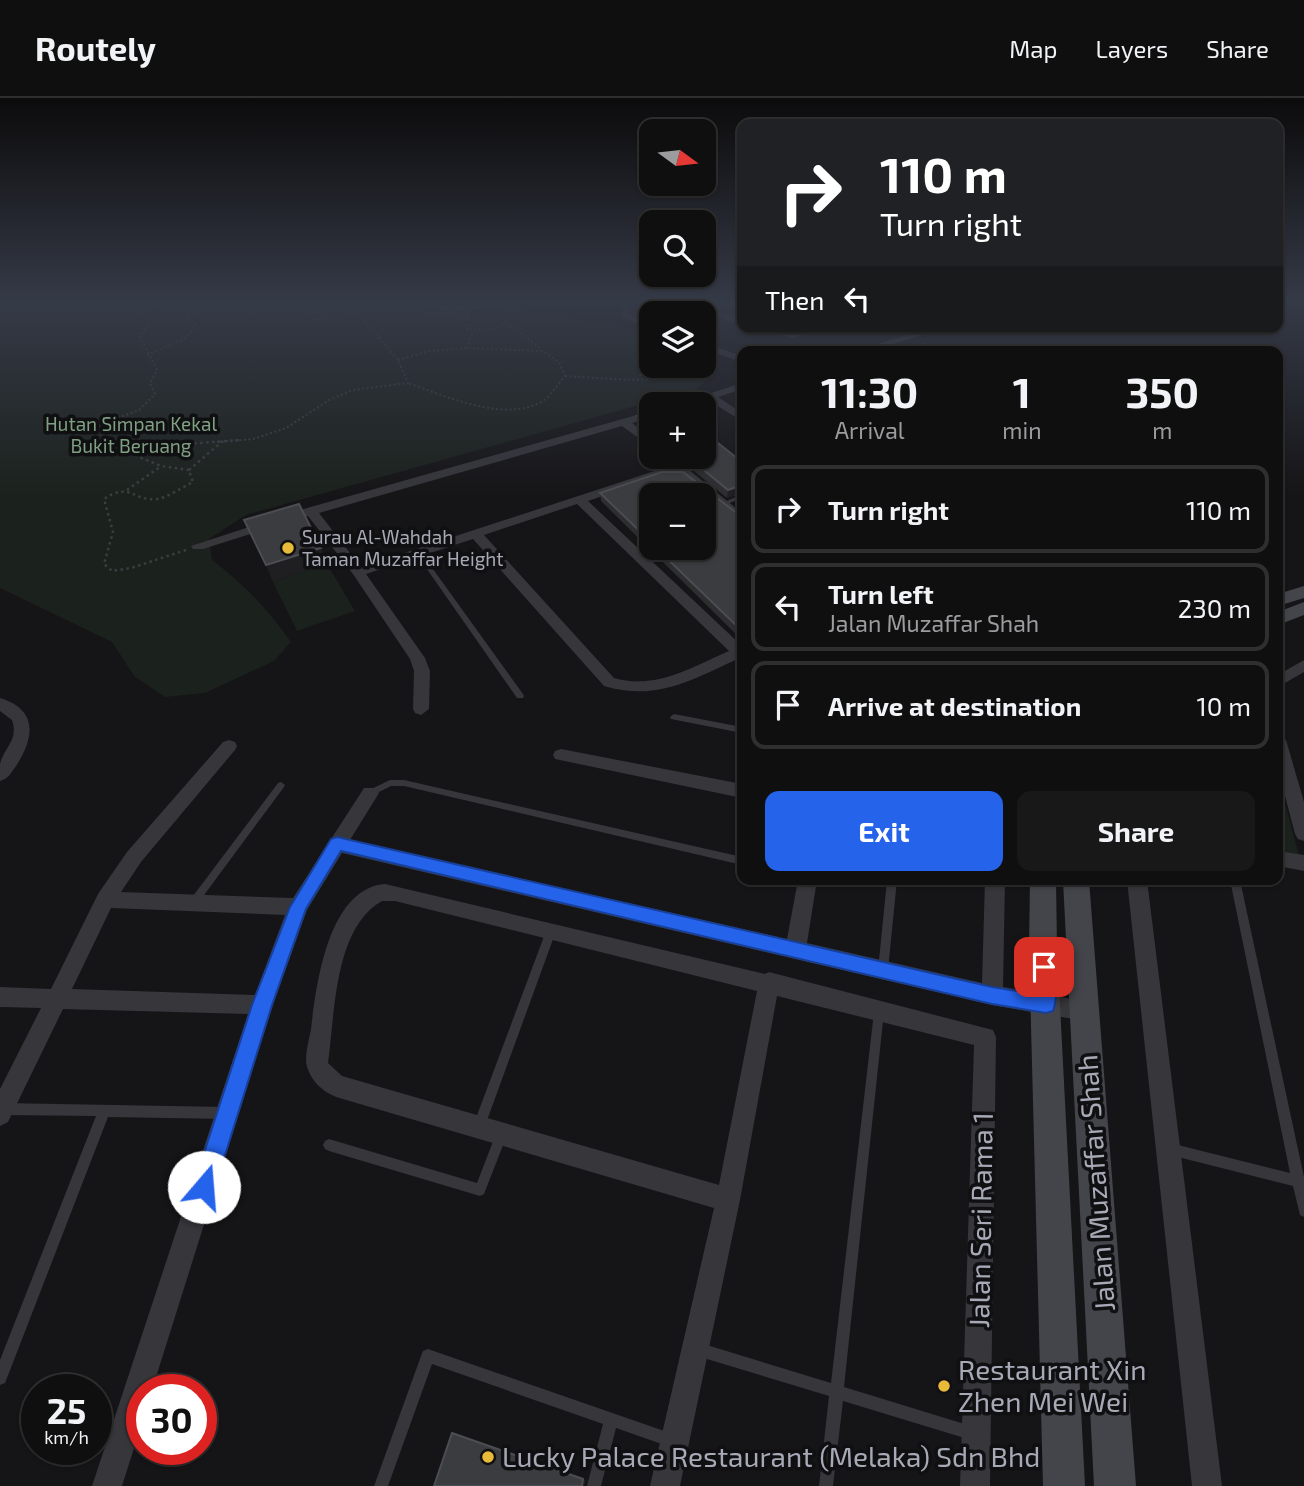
<!DOCTYPE html>
<html lang="en">
<head>
<meta charset="utf-8">
<style>
	body { margin:0; font-family:"Exo 2",sans-serif; background:#191819; color:#f1f3f6; height:100vh; display:flex; flex-direction:column; font-size:26px; white-space:nowrap }
	* { box-sizing:border-box; margin:0 }
	p { font-size:23px; color:#9c9c9f }
	.icon { flex:none; width:38px; height:38px; fill:none; stroke:currentColor; stroke-width:2; stroke-linecap:round; stroke-linejoin:round }
	.map { position:relative; flex:1; overflow:hidden }
	.drawer { position:absolute; left:737px; top:248px; width:546px; height:539px; display:flex; flex-direction:column; background:#100f10; border-radius:14px; box-shadow:0 2px 5px #0004,0 0 0 2px #302f30 }
	.drawer>* { flex:none }
	.hud { position:absolute; left:737px; top:21px; width:546px; height:214px; border-radius:14px; box-shadow:0 2px 5px #0004,0 0 0 2px #302f30; background:#202124; color:#fff; overflow:hidden }
	.needle { width:46px; rotate:105deg }
	.tools { position:absolute; left:639px; top:21px; display:grid; gap:14px }
	.tools a { display:grid; place-items:center; width:77px; height:77px; border-radius:14px; background:#100f10; box-shadow:0 2px 5px #0004,0 0 0 2px #302f30; font-size:35px }
	.speed { position:absolute; left:21px; top:1276px; display:flex; gap:14px; font-size:35px; font-weight:700; text-align:center }
	.speed>* { display:grid; place-content:center; width:91px; height:91px; border-radius:50%; background:#100f10; box-shadow:0 2px 5px #0004,0 0 0 2px #302f30; line-height:1 }
	.speed small { font-size:18px; font-weight:400 }
	.speed .limit { border:10px solid #d22; background:#fff; color:#111 }
	.pin { position:absolute; display:grid; place-items:center; width:60px; height:60px; color:#fff; margin:-30px; border-radius:14px; box-shadow:0 4px 10px #0006 }
	.me { position:absolute; width:77px; margin:-38px; rotate:18deg; stroke-linejoin:round; filter:drop-shadow(0 0 5px #0008) }
	.turn { display:flex; align-items:center; gap:24px; height:147px; padding:0 28px; font-size:32px }
	.turn .icon { width:91px; height:91px; stroke-width:2.5 }
	.turn b { display:block; font-size:49px; line-height:60px }
	.then { display:flex; align-items:center; height:66px; padding:0 28px; background:#0003; gap:14px; font-size:26px }
	.eta { display:flex; justify-content:space-evenly; align-items:center; height:119px; text-align:center }
	.eta b { font-size:42px; font-weight:700; line-height:49px }
	.primary-button { display:flex; gap:14px; margin-top:auto; padding:14px 28px }
	.primary-button a { flex:1; height:80px; border-radius:14px; background:#2563eb; color:#fff; font-size:28px; font-weight:700; line-height:80px; text-align:center }
	.primary-button a+a { background:#191819; color:#f1f3f6 }
	ul { padding:0; list-style:none }
	li { display:flex; align-items:center; gap:21px; height:88px; margin:0 14px 10px; padding:0 14px; border:4px solid #302f30; border-radius:14px }
	li div { flex:1 }
	li b { display:block; font-size:26px }
	li em { font-style:normal }
	header { display:flex; align-items:center; gap:42px; box-sizing:border-box; height:98px; padding:0 35px; background:#100f10; border-bottom:2px solid #302f30 }
	header strong { font-size:33px }
	nav { display:flex; gap:38px; margin-inline-start:auto; font-size:24px }
	.map>svg:first-child { display:block }
	.green { fill:#1b211c }
	.lines { fill:none; stroke-linecap:round; stroke-linejoin:round }
	.path-far1 { stroke:#3c3d42; stroke-width:2; stroke-dasharray:2 2.5; stroke-linecap:butt }
	.path { stroke:#3c3d42; stroke-width:2.5; stroke-dasharray:2.5 3.5; stroke-linecap:butt }
	.lane { fill:#36363b; fill-rule:evenodd }
	.street { fill:#36363b; fill-rule:evenodd }
	.secondary { fill:#44454b; fill-rule:evenodd }
	.wall { fill:#2e2e31; fill-rule:evenodd }
	.shaded-wall { fill:#1f1e20 }
	.building { fill:#3b3c3f; stroke:#4c4d52; stroke-width:2 }
	.route { fill:#2563eb; stroke:#184099; stroke-width:2 }
	.poi-dot { fill:#e8ba3a; stroke:#100f11; stroke-width:2.5 }
	.labels { text-anchor:middle; stroke-width:7; stroke-linejoin:round; paint-order:stroke }
	.far-park-label { font-size:19px; fill:#7fa083; stroke:#100f11 }
	.far-poi-label { font-size:19px; fill:#a7aab6; stroke:#100f11; text-anchor:start }
	.near-street-label { font-size:28px; fill:#a7aab6; stroke:#100f11 }
	.near-poi-label { font-size:28px; fill:#a7aab6; stroke:#100f11; text-anchor:start }
</style>
</head>
<body>
<header>
<strong>Routely</strong>
<nav><a>Map</a><a>Layers</a><a>Share</a></nav>
</header>
<div class="map">
<svg width="1304" height="1388" viewBox="0 0 1304 1388">
	<rect width="100%" height="100%" fill="#151416"/>
	<g class="green">
		<path d="M0,205H519L521,212L614,227L651,237V268C672,268 694,263 708,281L696,291L246,417L209,441L212,462C244,486 268,511 291,544L274,563L205,595L165,599L134,578L112,544L0,490Z"/>
		<path d="M327,466L355,513L297,533L273,484Z"/>
		<path d="M1278,678L1300,762L1278,757Z"/>
	</g>
	<g class="lines">
		<g class="path-far1">
			<path d="M148,205L191,214L212,205"/>
			<path d="M500,220L507,222C499,233 480,232 467,231L472,226Z"/>
			<path d="M500,220L504,216L502,214"/>
			<path d="M505,227L513,229L541,251"/>
			<path d="M467,250L473,233"/>
			<path d="M147,257L186,240L196,226L186,219L191,214"/>
			<path d="M398,262L429,253L467,250L543,253L559,264L565,278C558,286 552,296 544,302C508,327 443,297 408,285"/>
			<path d="M565,278C615,281 672,288 719,267"/>
			<path d="M640,278L651,262"/>
			<path d="M83,344L77,342L75,336L139,312L155,296L150,286L157,272L140,239L149,225L130,205"/>
			<path d="M217,344L253,341L286,330L331,301L353,292L408,285L398,262L360,218C344,214 331,222 315,222L311,217L339,205"/>
		</g>
		<g class="path">
			<path d="M77,342L129,355L161,368L189,372"/>
			<path d="M129,355L171,347L241,342"/>
			<path d="M189,372L224,342"/>
			<path d="M127,392L160,369"/>
			<path d="M186,452L131,470L112,473L104,466L113,434L104,401C130,383 134,404 157,401C169,399 182,389 193,384L189,373"/>
		</g>
		<g class="lane">
			<path d="M925,245L946,254H939L925,248L905,254H897Z"/>
			<path d="M742,396V400L725,407L720,406Z"/>
			<path d="M418,452L420,453L523,596L524,598L523,600H517L415,454Z"/>
			<path d="M674,616L742,629V635L671,621L670,619Z"/>
			<path d="M390,682H404L742,759V767L404,688H391L373,697H367L366,695L367,693Z"/>
			<path d="M281,684L285,687L284,689L196,808L193,809L190,808L188,805L190,802L278,685Z"/>
			<path d="M887,782H897L888,872L887,875L883,877L879,875L878,872Z"/>
			<path d="M1230,782H1240L1304,1079V1119L1300,1117L1293,1088L1170,1057L1166,1055L1164,1051L1166,1047L1170,1045L1290,1075Z"/>
			<path d="M551,829L555,830L556,833L485,1028L483,1032L479,1034L475,1032L473,1028L546,833L547,830Z"/>
			<path d="M879,909L883,910L884,914L844,1289L971,1328L976,1330L978,1335L976,1340L971,1342L843,1303L833,1388H819L829,1298L697,1258L692,1256L690,1251L692,1246L697,1244L831,1285L874,914L875,910Z"/>
			<path d="M2,1005L226,1009L230,1011L232,1015L230,1019L226,1021L108,1019L7,1280L5,1285L0,1287V1262L96,1018L2,1017L0,1016V1006Z"/>
			<path d="M501,1031L505,1033L507,1037L484,1096L480,1098L329,1053L325,1051L323,1047L325,1043L329,1041L477,1085L497,1033Z"/>
			<path d="M428,1251L673,1336L678,1338L680,1343L678,1348L673,1350L616,1330L601,1388H587L603,1326L432,1266L388,1388H374L421,1258L423,1253Z"/>
		</g>
		<g class="street">
			<path d="M621,205H629L630,216L651,226V232L622,219Z"/>
			<path d="M683,205H696L742,222V228Z"/>
			<path d="M750,229C764,229 780,235 794,234C808,233 820,229 833,229L793,240Z"/>
			<path d="M932,229H947L868,254H852Z"/>
			<path d="M704,245L742,258V264L704,251Z"/>
			<path d="M742,285V291L718,299L742,315V323L708,302L692,306H677Z"/>
			<path d="M651,313V319L632,325L651,340V349L622,328L319,415L361,469L670,368L660,359H673L742,415V425L676,373L588,403L742,548V559C693,581 658,604 604,588L473,441L366,476L425,560L430,573L429,611L421,617L415,615L413,611L414,573L410,561L353,476L308,418L203,451H193L191,448L307,410ZM577,406L729,553C692,569 656,592 614,580L484,437Z"/>
			<path d="M1304,562V574L1278,589V577Z"/>
			<path d="M0,600C39,612 34,640 16,668C11,675 8,681 0,683C0,678 0,671 0,666C4,649 19,642 12,622L0,613Z"/>
			<path d="M1278,636L1286,642L1304,704V743L1298,741L1295,736L1278,671Z"/>
			<path d="M229,642L235,644L237,648L235,652L141,764L121,794L293,800L364,690H376L379,695L350,742L787,841L798,782H817L807,845L982,885L985,782H1005L1003,889L1085,903L1093,906L1096,913L1093,920L1085,923L992,907L342,755L307,812L273,907L152,1292H142V1325L122,1388H92L248,916L63,911L8,1024L0,1028V991L41,910L0,909V889L51,891L98,796L127,754L223,644ZM111,810L285,817L255,897L72,891Z"/>
			<path d="M561,651L742,686V700L555,661L553,657L555,653Z"/>
			<path d="M1278,753L1304,757V773L1278,768Z"/>
			<path d="M1127,782H1147L1222,1388H1192Z"/>
			<path d="M385,786L765,876L769,874L993,932L996,939L990,1388H960L974,947L777,898L740,1102L680,1388H650L714,1110L336,999C322,993 312,984 307,969C304,959 309,942 311,931C316,888 328,790 385,786ZM382,803H395L757,893L719,1087L342,978L328,965C335,915 334,830 382,803Z"/>
		</g>
		<g class="secondary">
			<path d="M1304,488V500L1278,508V496Z"/>
			<path d="M1304,504V517L1278,527V514Z"/>
			<path d="M1030,782H1056L1057,850L1085,1388H1043L1029,850Z"/>
			<path d="M1063,782H1089L1136,1388H1094Z"/>
		</g>
	</g>
	<g class="wall">
		<path d="M422,208L510,216L471,223L425,219Z"/>
		<path d="M651,314V337L638,326L637,318Z"/>
		<path d="M677,359H704L742,364V413L735,406L736,398L739,396L727,400Z"/>
		<path d="M662,374H683L742,419V542L601,403L600,395ZM651,397H704V450H651Z"/>
	</g>
	<g class="shaded-wall">
		<path d="M506,205H509L510,216L471,223L469,212Z"/>
		<path d="M742,387V395L727,400L728,392Z"/>
		<path d="M321,450L327,466L273,484L266,467Z"/>
		<path d="M452,1335L586,1382L584,1388H582Z"/>
	</g>
	<g class="building">
		<path d="M432,205H506L469,212L422,208Z"/>
		<path d="M651,314V329L637,318Z"/>
		<path d="M704,334L742,364V387L728,392L688,359H704Z"/>
		<path d="M662,374H683L742,419V533L656,450H704V397H651V444L600,395Z"/>
		<path d="M742,395V404L736,398Z"/>
		<path d="M299,406L321,450L266,467L244,422Z"/>
		<path d="M452,1335L583,1381L582,1388H434Z"/>
	</g>
	<linearGradient id="sky" x2="0" y2="1"><stop stop-color="#0c0b0c"/><stop offset="0.51" stop-color="#353a47"/><stop offset="1" stop-color="#353a47" stop-opacity="0"/></linearGradient>
	<rect width="1304" height="400" fill="url(#sky)"/>
	<path class="route" d="M337,739L992,889L1036,896L1035,869L1037,863L1044,861L1051,863C1056,875 1058,900 1053,913L1046,915L992,906L341,753L306,811L272,907L215,1089L212,1097L204,1101L196,1097L193,1089L252,907L290,809L331,741Z"/>
	<g class="poi-dot">
		<circle cx="288" cy="450" r="7"/>
		<circle cx="944" cy="1288" r="7"/>
		<circle cx="488" cy="1359" r="7"/>
	</g>
	<g class="labels">
		<g class="far-park-label">
			<text x="131" y="333">Hutan Simpan Kekal<tspan x="131" dy="22">Bukit Beruang</tspan></text>
		</g>
		<g class="far-poi-label">
			<text x="302" y="446">Surau Al-Wahdah<tspan x="302" dy="22">Taman Muzaffar Height</tspan></text>
		</g>
		<g class="near-street-label">
			<text transform="translate(1096 1085) rotate(-94)" y="10">Jalan Muzaffar Shah</text>
			<text transform="translate(981 1122) rotate(-89)" y="10">Jalan Seri Rama 1</text>
		</g>
		<g class="near-poi-label">
			<text x="958" y="1282">Restaurant Xin<tspan x="958" dy="32">Zhen Mei Wei</tspan></text>
			<text x="502" y="1369">Lucky Palace Restaurant (Melaka) Sdn Bhd</text>
		</g>
	</g>
</svg>
<div class="tools">
<a><svg class="needle" viewBox="-14 -14 28 28"><path d="M0-13l5 13h-10z" fill="#e53935"/><path d="M0 13l5-13h-10z" fill="#9c9c9f"/></svg></a>
<a><svg class="icon" aria-label="search" viewBox="0 0 24 24"><circle cx="10" cy="10" r="6"/><path d="M15 15l6 6"/></svg></a>
<a><svg class="icon" aria-label="layers" viewBox="0 0 24 24"><path d="M12 4l9 5-9 5-9-5zM3 14l9 5 9-5"/></svg></a>
<a>+</a>
<a>−</a>
</div>
<div class="speed"><div>25<small>km/h</small></div><div class="limit">30</div></div>
<div class="pin" style="left:1044px;top:869px;background:#d93025"><svg class="icon" aria-label="arrive" viewBox="0 0 24 24"><path d="M6 21V4h12l-3 4 3 4H6"/></svg></div>
<svg class="me" style="left:204px;top:1089px" viewBox="-20 -20 40 40"><circle r="19" fill="#fff"/><path d="M0-13L10 11 0 6-10 11z" fill="#2563eb"/></svg>
<div class="hud">
<div class="turn"><svg class="icon" aria-label="right" viewBox="0 0 24 24"><path d="M7 20v-9h11M14 6l5 5-5 5"/></svg><div><b>110 m</b>Turn right</div></div>
<div class="then">Then<svg class="icon" aria-label="left" viewBox="0 0 24 24"><path d="M17 20v-9H6M10 6l-5 5 5 5"/></svg></div>
</div>
<section class="drawer">
<div class="eta">
<div><b>11:30</b><p>Arrival</p></div>
<div><b>1</b><p>min</p></div>
<div><b>350</b><p>m</p></div>
</div>
<ul>
<li><svg class="icon" aria-label="right" viewBox="0 0 24 24"><path d="M7 20v-9h11M14 6l5 5-5 5"/></svg><div><b>Turn right</b></div><em>110 m</em></li>
<li><svg class="icon" aria-label="left" viewBox="0 0 24 24"><path d="M17 20v-9H6M10 6l-5 5 5 5"/></svg><div><b>Turn left</b><p>Jalan Muzaffar Shah</p></div><em>230 m</em></li>
<li><svg class="icon" aria-label="arrive" viewBox="0 0 24 24"><path d="M6 21V4h12l-3 4 3 4H6"/></svg><div><b>Arrive at destination</b></div><em>10 m</em></li>
</ul>
<div class="primary-button"><a>Exit</a><a>Share</a></div>
</section>
</div>
</body>
</html>
